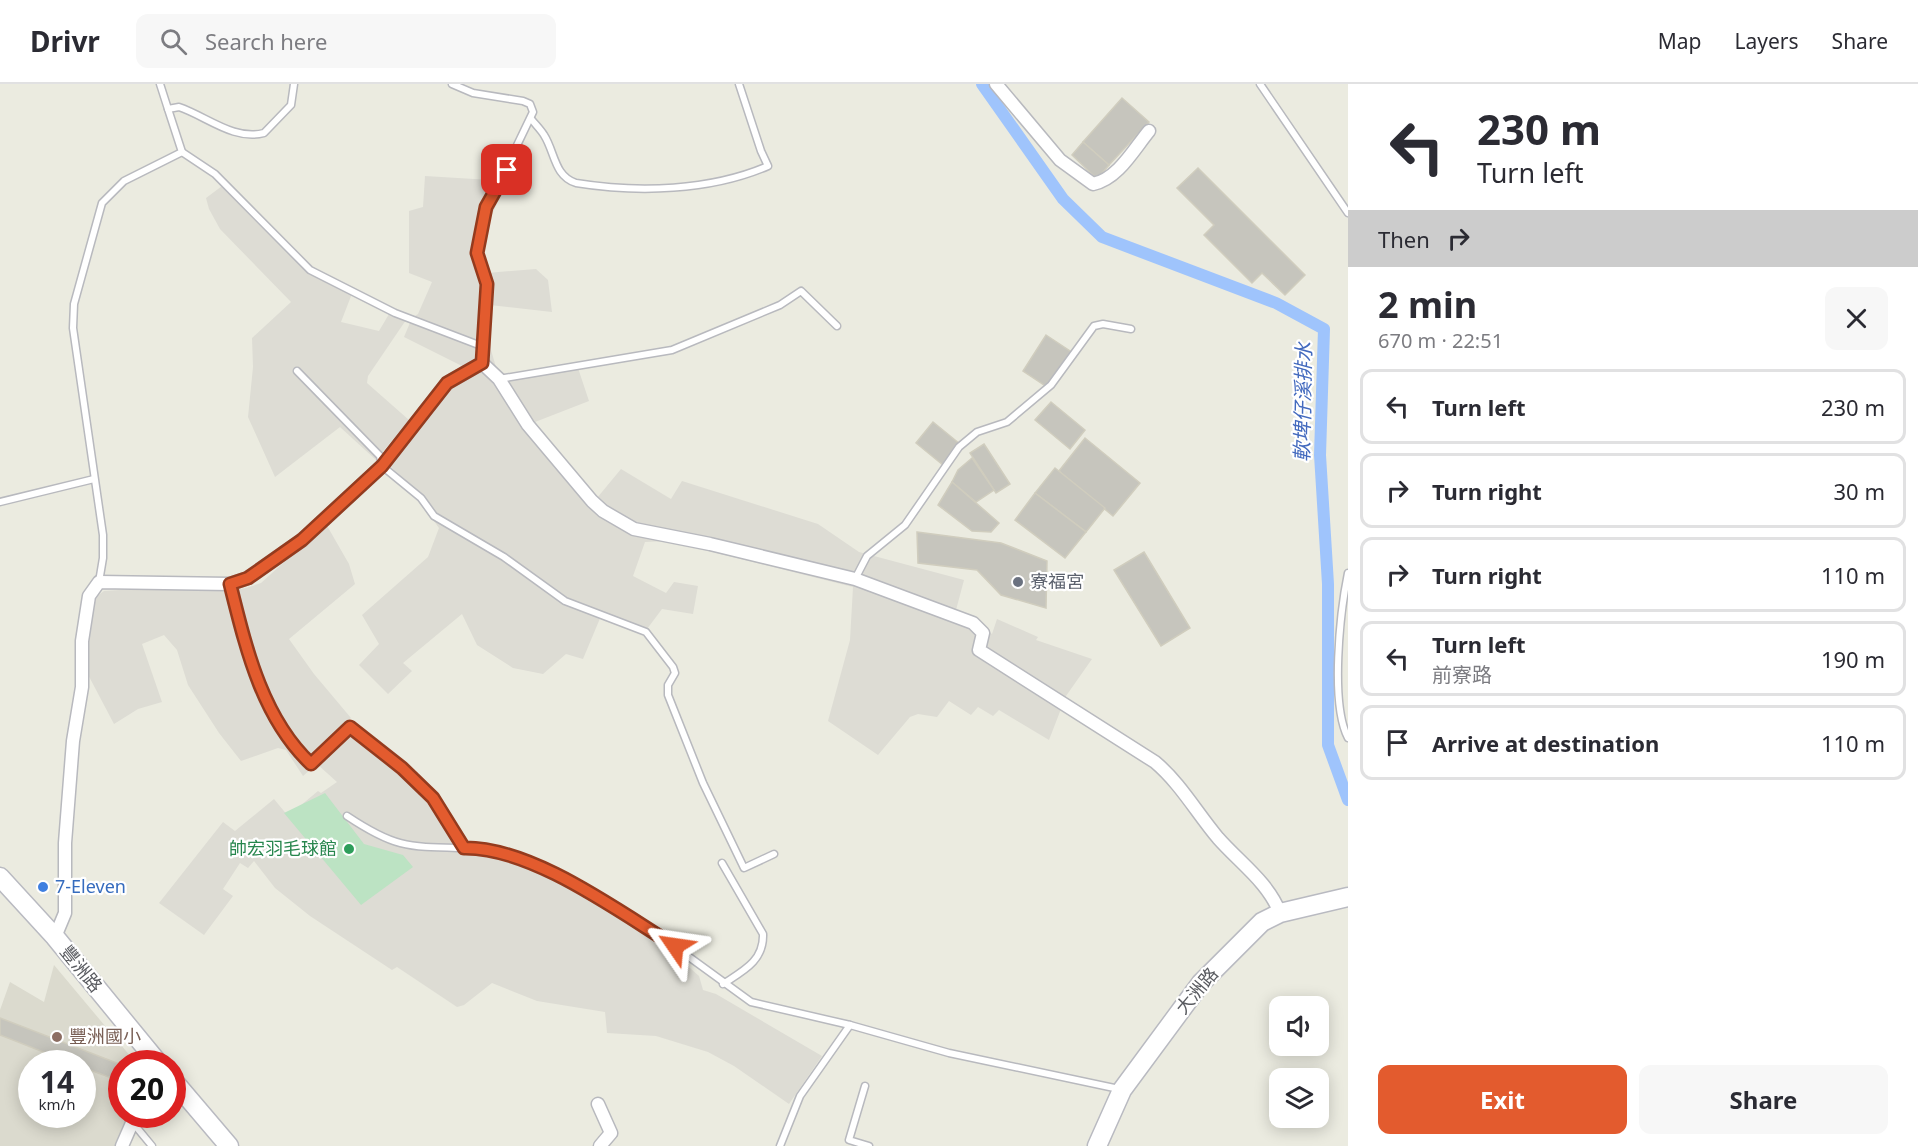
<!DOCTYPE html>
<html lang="en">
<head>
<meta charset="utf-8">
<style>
	body { margin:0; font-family:"Noto Sans","Noto Sans TC",sans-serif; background:#f7f7f7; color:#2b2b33; height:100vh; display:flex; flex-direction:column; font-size:22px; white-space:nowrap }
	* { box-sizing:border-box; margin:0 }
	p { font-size:20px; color:#7c7c81 }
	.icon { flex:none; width:33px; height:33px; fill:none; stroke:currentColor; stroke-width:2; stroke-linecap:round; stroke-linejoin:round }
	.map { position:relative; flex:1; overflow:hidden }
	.side { display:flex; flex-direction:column; background:#fff; width:570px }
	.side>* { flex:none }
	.hud { background:#fff; color:#2b2b33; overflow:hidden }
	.tools { position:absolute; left:1269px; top:912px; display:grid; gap:12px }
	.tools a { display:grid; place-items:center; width:60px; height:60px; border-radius:12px; background:#fff; box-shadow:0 3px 15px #0003; font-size:30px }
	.speed { position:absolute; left:18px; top:966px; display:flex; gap:12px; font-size:30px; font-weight:700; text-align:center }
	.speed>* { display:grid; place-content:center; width:78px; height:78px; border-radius:50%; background:#fff; box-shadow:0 3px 15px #0003; line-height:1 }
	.speed small { font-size:15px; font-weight:400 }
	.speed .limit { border:9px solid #d22; background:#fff; color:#111 }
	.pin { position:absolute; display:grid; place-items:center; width:51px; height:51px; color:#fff; margin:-26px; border-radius:12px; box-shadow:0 3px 9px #0006 }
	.me { position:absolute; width:66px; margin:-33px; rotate:302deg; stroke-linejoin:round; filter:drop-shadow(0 0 4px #0008) }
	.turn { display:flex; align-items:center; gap:21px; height:126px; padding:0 30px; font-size:27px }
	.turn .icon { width:78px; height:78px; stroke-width:2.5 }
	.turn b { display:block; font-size:42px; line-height:51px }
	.then { display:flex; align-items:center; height:57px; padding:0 30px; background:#0003; gap:12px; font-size:22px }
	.round { display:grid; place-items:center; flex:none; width:63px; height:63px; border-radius:12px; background:#f7f7f7 }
	.summary { display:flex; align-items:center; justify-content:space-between; height:102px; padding:0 30px }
	h1 { font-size:36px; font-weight:700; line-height:45px }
	.action { display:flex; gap:12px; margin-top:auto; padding:12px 30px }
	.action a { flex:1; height:69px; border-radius:12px; background:#e35b2e; color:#fff; font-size:24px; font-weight:700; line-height:69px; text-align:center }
	.action a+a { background:#f7f7f7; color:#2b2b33 }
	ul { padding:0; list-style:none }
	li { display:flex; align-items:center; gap:18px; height:75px; margin:0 12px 9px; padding:0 18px; border:3px solid #e1e1e2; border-radius:12px }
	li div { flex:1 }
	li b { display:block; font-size:22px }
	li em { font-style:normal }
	header { display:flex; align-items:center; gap:36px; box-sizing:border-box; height:84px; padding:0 30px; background:#fff; border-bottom:2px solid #e1e1e2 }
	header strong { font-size:28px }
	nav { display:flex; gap:33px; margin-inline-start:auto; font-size:21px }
	.search { width:420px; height:54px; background:#f7f7f7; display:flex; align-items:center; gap:15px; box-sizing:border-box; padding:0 21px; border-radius:12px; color:#7c7c81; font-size:22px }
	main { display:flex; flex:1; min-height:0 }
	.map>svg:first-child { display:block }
	.industrial { fill:#dddcd4 }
	.education { fill:#dbdace; fill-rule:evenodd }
	.green { fill:#bce3c3 }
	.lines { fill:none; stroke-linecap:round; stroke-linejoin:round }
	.canal { stroke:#9fc4fc; stroke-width:12 }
	.building { fill:#c6c5bd; stroke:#d0cdbe; stroke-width:1.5 }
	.lane-casing { stroke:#b8b9be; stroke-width:9 }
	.street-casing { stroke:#b8b9be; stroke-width:15 }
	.secondary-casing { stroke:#b9bac1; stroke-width:21 }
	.lane { stroke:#fff; stroke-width:6 }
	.street { stroke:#fff; stroke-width:12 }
	.secondary { stroke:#fff; stroke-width:18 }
	.route-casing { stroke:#943b1e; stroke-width:15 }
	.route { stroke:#e35b2e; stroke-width:10 }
	.worship-dot { fill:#6b7280; stroke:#fff; stroke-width:2 }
	.leisure-dot { fill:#2e9e5b; stroke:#fff; stroke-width:2 }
	.shop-dot { fill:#3f7fe0; stroke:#fff; stroke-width:2 }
	.education-dot { fill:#8d6e63; stroke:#fff; stroke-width:2 }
	.labels { text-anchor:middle; stroke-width:4.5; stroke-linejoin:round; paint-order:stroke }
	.worship-label { font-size:18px; fill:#5b616d; stroke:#fff; text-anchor:start }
	.leisure-label { font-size:18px; fill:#27864d; stroke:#fff; text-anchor:end }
	.shop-label { font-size:18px; fill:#366cbe; stroke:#fff; text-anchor:start }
	.street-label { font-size:18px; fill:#595b60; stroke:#fff }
	.education-label { font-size:18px; fill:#785e54; stroke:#fff; text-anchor:start }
	.water-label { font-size:20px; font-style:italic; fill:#436abe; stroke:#fff }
</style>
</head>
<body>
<header>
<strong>Drivr</strong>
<div class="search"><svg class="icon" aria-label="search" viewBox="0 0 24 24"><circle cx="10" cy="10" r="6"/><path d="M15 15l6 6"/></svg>Search here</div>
<nav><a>Map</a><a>Layers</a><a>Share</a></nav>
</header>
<main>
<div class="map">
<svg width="1348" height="1062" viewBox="0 0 1348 1062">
	<rect width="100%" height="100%" fill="#ebebe0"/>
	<g class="industrial">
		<path d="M425,92L507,97L482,153L487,189L536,185L548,196L552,228L490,221L491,266L496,283L508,295L577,281L589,317L535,338L597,414L621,385L671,415L682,397L818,440L859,468L964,496L956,526L992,550L997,535L1038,553L1036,556L1092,575L1066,612L1049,656L999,626L993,632L978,623L971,631L949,617L937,633L918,630L910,633L878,671L828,637L850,556L853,503L668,457L645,458L633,492L666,509L674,498L698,502L693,530L662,525L647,545L601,532L583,575L566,570L543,590L513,584L477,561L462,530L403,579L412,587L388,610L359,581L379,560L362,531L428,473L439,444L403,394L388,380L452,302L462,282L404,253L412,234L418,230L432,198L409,189V127L423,123Z"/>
		<path d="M226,99L309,185L353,207L341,238L379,247L392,225L406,236L368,292L367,299L409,336L376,376L340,343L275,393L248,333L253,283L252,254L291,218L220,145L209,125L206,114Z"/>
		<path d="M326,440L349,480L355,500L289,555L314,590L351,634L346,638L462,754L488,767L517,774L612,825L656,854L699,892L703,906L716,910L822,972L789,1020L734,982L708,968L656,952L607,949L605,928L537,917L492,899L464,921L457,923L397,883L392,886L310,832L275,804L254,777L248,784L240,779L223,805L233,812L204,851L159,819L223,738L235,747L274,715L288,732L318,707L321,709L337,698L317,680L303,692L286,666L278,664L241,677L219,649L188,601L177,566L164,551L142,560L162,618L138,625L114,640L84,583L87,544L97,512L104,507L167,503L226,507L246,504L261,499Z"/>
	</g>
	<path class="education" d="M54,881L136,979L122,980V1030L134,1031L119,1062H0V926L10,898L44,918ZM32,980H82V1030H32Z"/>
	<path class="green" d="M325,709L364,760L403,771L413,783L361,821L284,729Z"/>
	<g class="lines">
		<path class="canal" d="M982,0L1063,115L1102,153L1276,219L1324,245L1320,371L1328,500V661L1348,716"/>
	</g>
	<g class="building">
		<path d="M1122,14L1149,38L1109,81L1083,58Z"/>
		<path d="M1083,58L1109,81L1097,95L1072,71Z"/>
		<path d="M1198,84L1305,191L1285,211L1262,189L1252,199L1204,151L1214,141L1177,104Z"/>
		<path d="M1046,251L1073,269L1050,305L1023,287Z"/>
		<path d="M1051,318L1085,346L1070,365L1035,336Z"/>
		<path d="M933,338L960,360L943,381L916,359Z"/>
		<path d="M1085,354L1140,399L1113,432L1059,387Z"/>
		<path d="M984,360L1010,400L996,409L970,369Z"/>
		<path d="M972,374L994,406L976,418L952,398L958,386Z"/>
		<path d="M1055,384L1105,424L1086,448L1035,409Z"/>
		<path d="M952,398L999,439L991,448L972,447L938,421Z"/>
		<path d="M1035,409L1086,448L1065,474L1015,436Z"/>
		<path d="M917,448L1001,459L1047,477L1046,524L1001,511L977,486L918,479Z"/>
		<path d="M1144,468L1190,544L1161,562L1114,486Z"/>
		<path d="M0,934L122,981V998L82,983V980H74L0,951Z"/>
	</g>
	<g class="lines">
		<defs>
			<g id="lane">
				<path d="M160,0L168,25"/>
				<path d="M452,0L473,9L523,17L530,20L533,28L484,130L477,169L487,200L482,279"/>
				<path d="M1260,0L1348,129"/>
				<path d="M532,36C536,41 541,46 544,51C555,68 554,92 576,99C638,109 710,107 768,82L761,67L739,0"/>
				<path d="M182,68L215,90L310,186L395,229L484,263"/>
				<path d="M297,287L380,372L382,382L421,414L434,432L504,473L565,517L646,548L673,583L675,589L668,601V611L703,699L744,784L774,770"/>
				<path d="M499,295L672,266L780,221L801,207L837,242"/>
				<path d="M0,418L94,395"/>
				<path d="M1348,489C1340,528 1330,619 1348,654"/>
				<path d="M855,495L867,472L905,441L959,363L977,348L1007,338L1051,301L1094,242L1103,240L1131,245"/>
				<path d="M99,498L103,474V451L73,244L74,220L102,119L124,97L182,68L168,25L179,23C206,32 234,57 264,49L291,21L294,0"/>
				<path d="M230,500C245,563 262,634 311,680L350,643L402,684L433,714L464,764H481L542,783L674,862L751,918L850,941L949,969L1119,1005"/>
				<path d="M347,732C395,764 408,763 464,764"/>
				<path d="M722,779L763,850C764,877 743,887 723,900"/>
				<path d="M865,1002L849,1056L869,1062"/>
				<path d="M133,1039L152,1062"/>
				<path d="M780,1062L800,1012L850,941"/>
			</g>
			<g id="street">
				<path d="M996,0L1060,76L1093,100C1118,95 1134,65 1149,47"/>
				<path d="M55,853L65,829V759L73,657L82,603V557L89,512L99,498L230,500L248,494L302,456L382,382L447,299L482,279L499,295L528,341L592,417L603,427L634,445L710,460L855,495L973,539L983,549L979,566L1155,678C1180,699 1197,729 1218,754C1240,779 1268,798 1280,829"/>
				<path d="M598,1020L611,1049L600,1062"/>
				<path d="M122,1062L136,1030"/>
			</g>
			<g id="secondary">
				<path d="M0,793L55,853L159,980"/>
				<path d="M172,995L229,1062"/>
				<path d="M1097,1062L1122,1006L1201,899L1262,838L1280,829L1348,813"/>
			</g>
		</defs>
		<use href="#lane" class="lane-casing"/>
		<use href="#street" class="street-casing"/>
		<use href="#secondary" class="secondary-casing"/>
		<use href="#lane" class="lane"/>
		<use href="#street" class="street"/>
		<use href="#secondary" class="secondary"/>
	</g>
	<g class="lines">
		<defs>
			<path id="route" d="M507,86L486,123L477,169L487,200L482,279L447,299L382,382L302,456L248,494L230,500C246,564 262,634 311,680L350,643L402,684L433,714L464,764C532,763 618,827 675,862"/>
		</defs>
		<use href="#route" class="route-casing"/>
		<use href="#route" class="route"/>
	</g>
	<circle class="worship-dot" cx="1018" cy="498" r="6"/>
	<circle class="leisure-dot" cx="349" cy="765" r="6"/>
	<circle class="shop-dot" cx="43" cy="803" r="6"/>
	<circle class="education-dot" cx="57" cy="953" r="6"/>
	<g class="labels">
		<g class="worship-label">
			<text x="1030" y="504">寮福宮</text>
		</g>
		<g class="leisure-label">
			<text x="337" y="771">帥宏羽毛球館</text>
		</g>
		<g class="shop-label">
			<text x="55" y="809">7-Eleven</text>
		</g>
		<g class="street-label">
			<text transform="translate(81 885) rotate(51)" y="6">豐洲路</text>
			<text transform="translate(1197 907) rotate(-50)" y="6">大洲路</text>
		</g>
		<g class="education-label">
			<text x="69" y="959">豐洲國小</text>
		</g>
		<g class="water-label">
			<text transform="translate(1303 318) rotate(-89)" y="7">軟埤仔溪排水</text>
		</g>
	</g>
</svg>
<div class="tools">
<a><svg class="icon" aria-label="sound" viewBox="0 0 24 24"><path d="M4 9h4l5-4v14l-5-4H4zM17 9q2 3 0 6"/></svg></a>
<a><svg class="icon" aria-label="layers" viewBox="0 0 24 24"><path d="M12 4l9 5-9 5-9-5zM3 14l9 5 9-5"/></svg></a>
</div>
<div class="speed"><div>14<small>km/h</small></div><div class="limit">20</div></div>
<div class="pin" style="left:507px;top:86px;background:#d93025"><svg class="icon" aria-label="arrive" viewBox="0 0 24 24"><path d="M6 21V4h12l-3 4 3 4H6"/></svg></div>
<svg class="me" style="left:675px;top:862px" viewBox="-20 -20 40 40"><path d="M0-17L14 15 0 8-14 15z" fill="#e35b2e" stroke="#fff" stroke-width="4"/></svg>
</div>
<section class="side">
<div class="hud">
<div class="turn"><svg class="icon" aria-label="left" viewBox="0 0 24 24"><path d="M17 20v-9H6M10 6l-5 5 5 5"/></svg><div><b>230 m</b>Turn left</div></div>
<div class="then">Then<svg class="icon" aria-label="right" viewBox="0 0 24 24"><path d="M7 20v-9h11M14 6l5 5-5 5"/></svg></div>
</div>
<div class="summary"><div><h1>2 min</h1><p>670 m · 22:51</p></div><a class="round"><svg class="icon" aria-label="close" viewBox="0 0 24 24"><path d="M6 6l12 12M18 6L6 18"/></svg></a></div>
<ul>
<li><svg class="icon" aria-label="left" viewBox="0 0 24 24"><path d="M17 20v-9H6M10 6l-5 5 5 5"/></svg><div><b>Turn left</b></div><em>230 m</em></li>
<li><svg class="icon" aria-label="right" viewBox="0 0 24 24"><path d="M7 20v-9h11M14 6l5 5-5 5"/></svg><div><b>Turn right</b></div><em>30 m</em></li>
<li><svg class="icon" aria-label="right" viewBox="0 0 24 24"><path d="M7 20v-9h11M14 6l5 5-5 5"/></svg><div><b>Turn right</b></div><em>110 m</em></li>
<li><svg class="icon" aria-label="left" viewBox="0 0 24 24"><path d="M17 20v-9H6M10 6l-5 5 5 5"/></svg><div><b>Turn left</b><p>前寮路</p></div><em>190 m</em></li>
<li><svg class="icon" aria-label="arrive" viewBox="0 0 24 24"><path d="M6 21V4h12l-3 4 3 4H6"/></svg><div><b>Arrive at destination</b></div><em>110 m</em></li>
</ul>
<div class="action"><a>Exit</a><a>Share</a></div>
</section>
</main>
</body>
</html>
